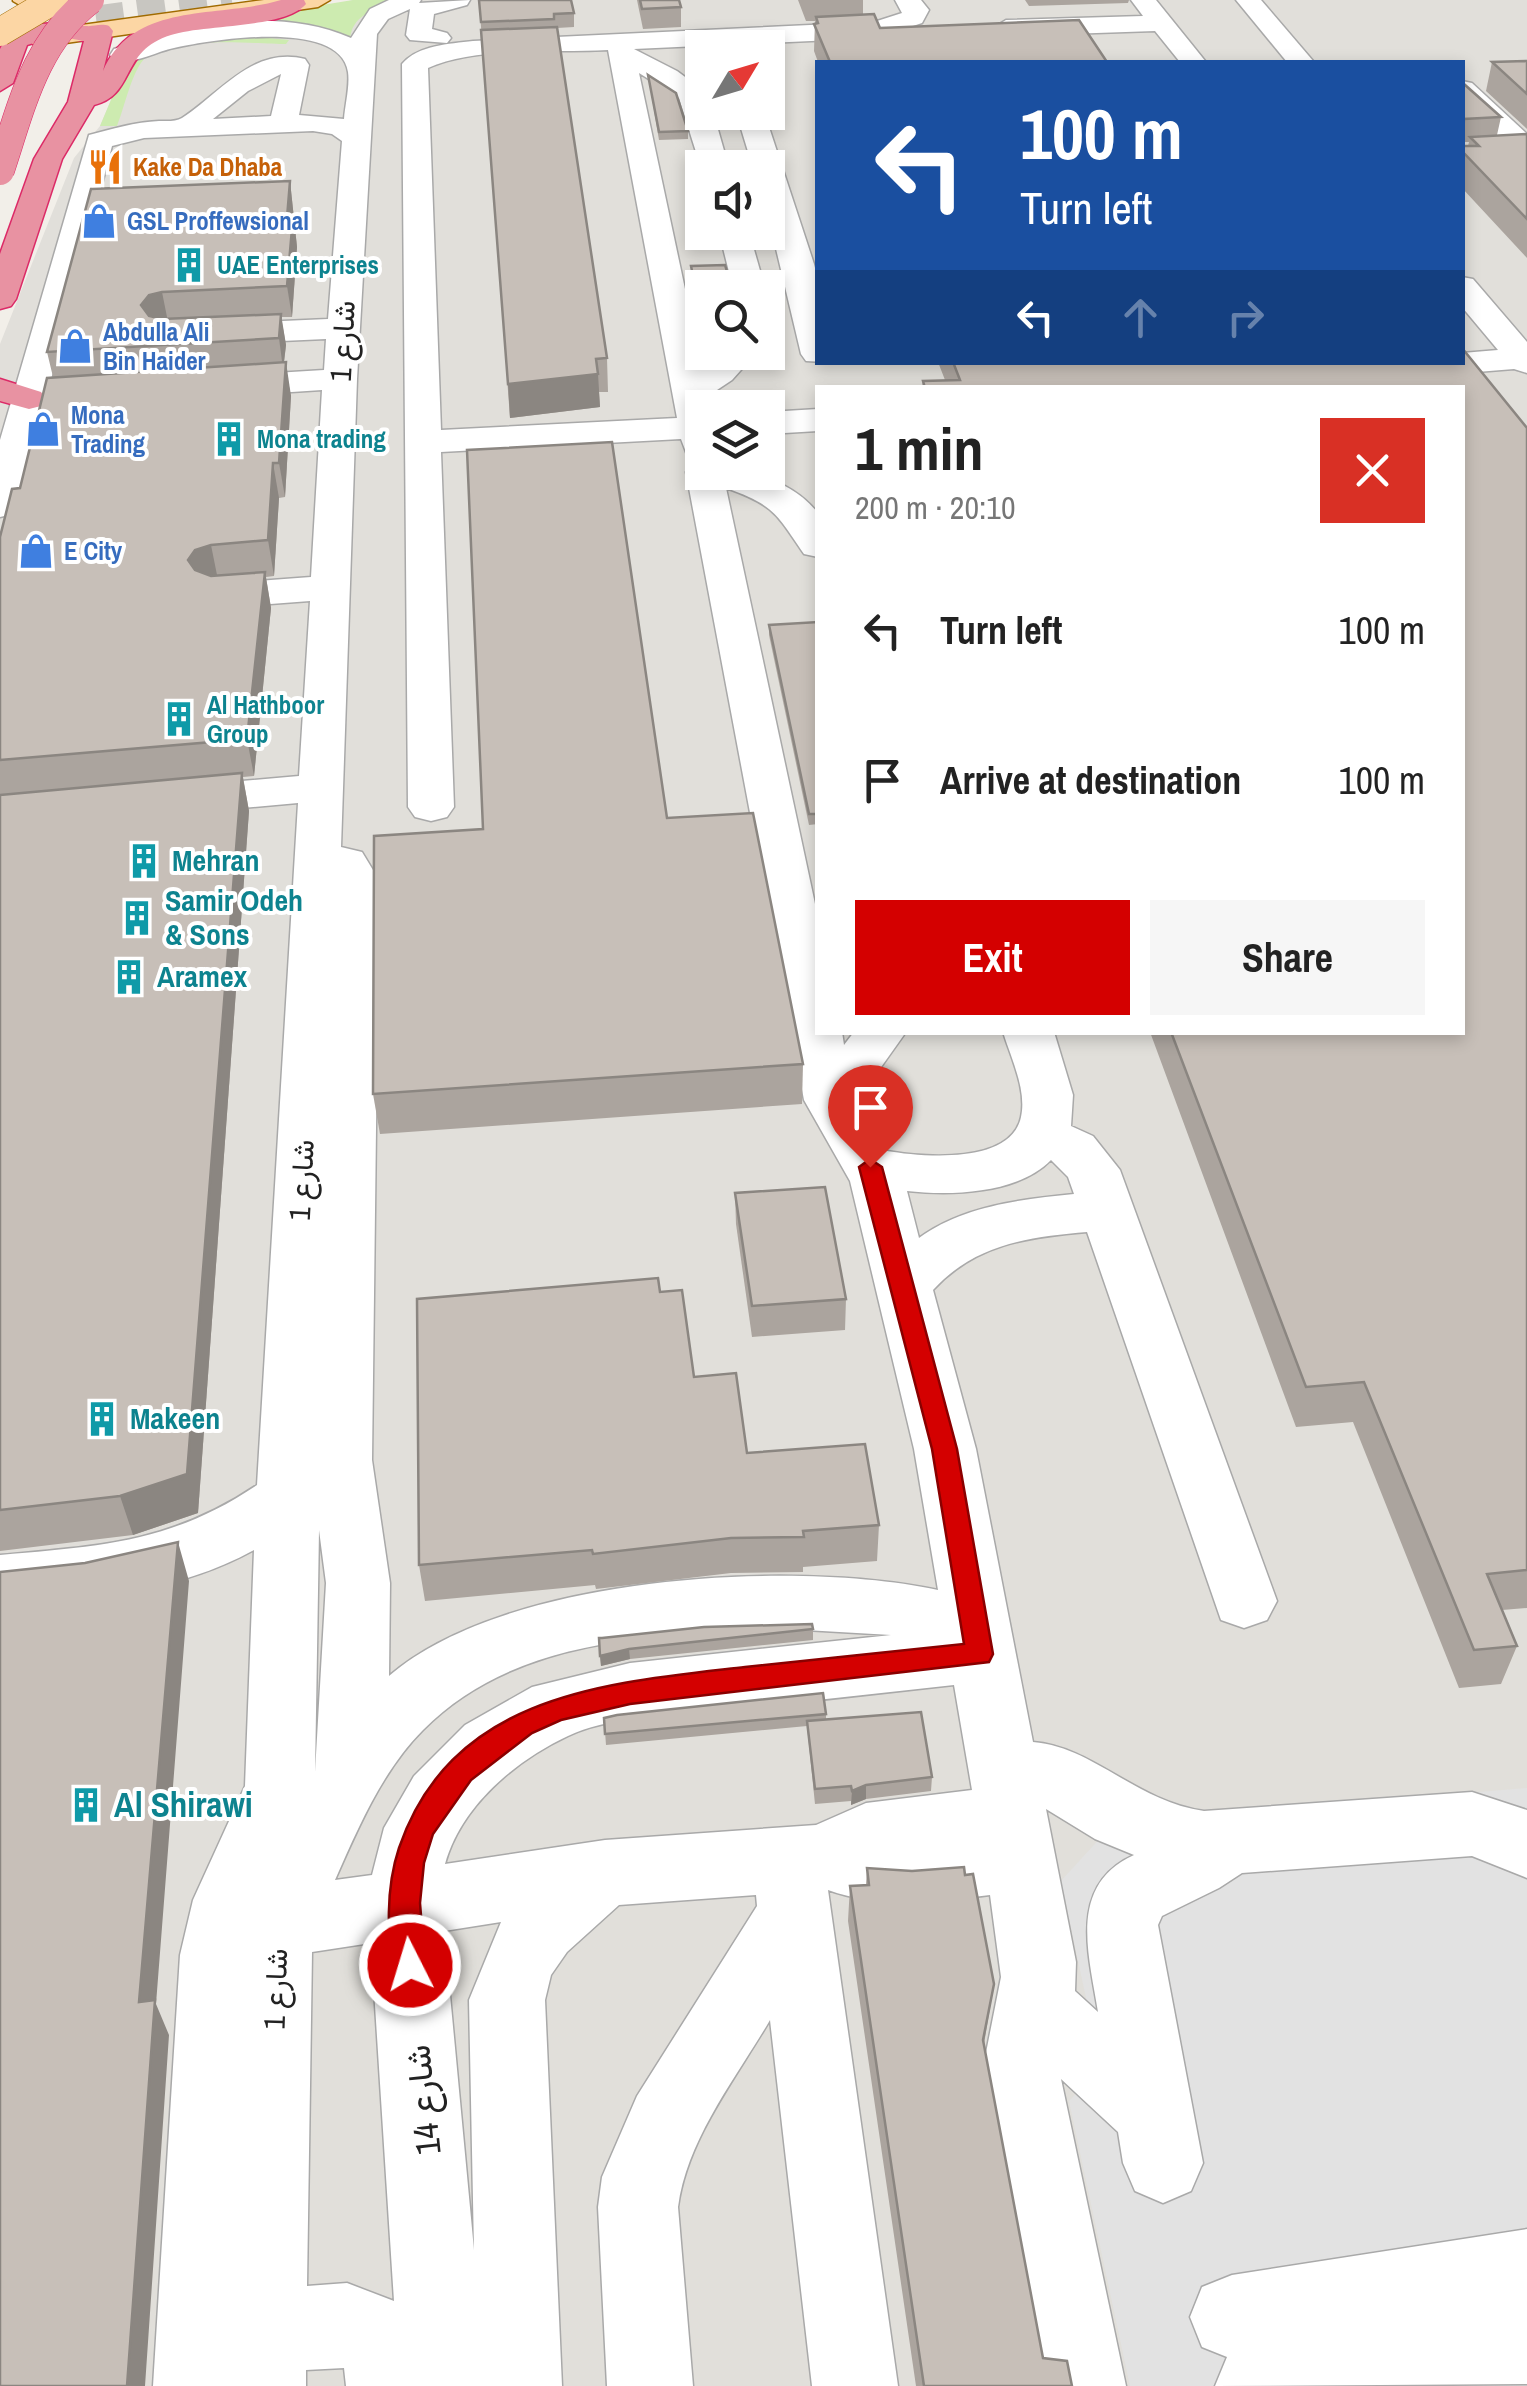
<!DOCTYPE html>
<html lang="en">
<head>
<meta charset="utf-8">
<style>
	body { margin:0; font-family:"Archivo Narrow",Vazirmatn,sans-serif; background:#f6f6f6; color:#222; height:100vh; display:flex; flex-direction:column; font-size:38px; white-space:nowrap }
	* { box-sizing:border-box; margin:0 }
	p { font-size:32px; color:#767676 }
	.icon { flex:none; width:55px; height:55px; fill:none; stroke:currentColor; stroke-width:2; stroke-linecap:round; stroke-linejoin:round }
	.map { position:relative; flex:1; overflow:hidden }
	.sheet { position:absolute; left:815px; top:385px; width:650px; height:650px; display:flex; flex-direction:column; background:#fff; border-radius:0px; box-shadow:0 5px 15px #0003 }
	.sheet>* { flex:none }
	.guide { position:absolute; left:815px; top:60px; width:650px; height:305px; border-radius:0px; box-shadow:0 5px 15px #0003; background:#1a4fa0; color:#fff; overflow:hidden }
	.needle { width:65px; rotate:52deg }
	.buttons { position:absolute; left:685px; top:30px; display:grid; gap:20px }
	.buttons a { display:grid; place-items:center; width:100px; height:100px; border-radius:0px; background:#fff; box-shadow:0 5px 15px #0003; font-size:50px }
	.pin { position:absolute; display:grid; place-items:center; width:85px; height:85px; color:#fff; margin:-102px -42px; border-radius:50% 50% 50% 0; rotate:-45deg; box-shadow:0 0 10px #0007 }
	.pin .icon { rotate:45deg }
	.me { position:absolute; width:110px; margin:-55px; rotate:355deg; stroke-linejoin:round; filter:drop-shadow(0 0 8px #0008) }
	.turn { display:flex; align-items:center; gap:35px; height:210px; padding:0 40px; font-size:45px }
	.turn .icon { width:130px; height:130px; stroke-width:2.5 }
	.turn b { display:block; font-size:70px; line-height:85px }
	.lanes { display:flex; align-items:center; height:95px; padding:0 40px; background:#0003; justify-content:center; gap:50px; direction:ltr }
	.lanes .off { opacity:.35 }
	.round { display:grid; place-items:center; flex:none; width:105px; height:105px; border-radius:0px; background:#f6f6f6 }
	.summary { display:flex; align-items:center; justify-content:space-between; height:170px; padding:0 40px }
	h1 { font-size:60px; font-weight:700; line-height:75px }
	.action { display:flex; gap:20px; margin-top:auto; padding:20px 40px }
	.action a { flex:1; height:115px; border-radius:0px; background:#d40000; color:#fff; font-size:40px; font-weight:700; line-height:115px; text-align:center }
	.action a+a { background:#f6f6f6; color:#222 }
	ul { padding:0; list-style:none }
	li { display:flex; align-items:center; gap:30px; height:150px; padding:0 40px }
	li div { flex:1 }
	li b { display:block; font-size:38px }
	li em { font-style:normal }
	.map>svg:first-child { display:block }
	.airport { fill:#e1dfda; fill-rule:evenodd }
	.grass { fill:#cdebb0 }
	.parking { fill:#e2e2e2 }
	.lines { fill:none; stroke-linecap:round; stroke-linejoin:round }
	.highway-tunnel { stroke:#c8c6c1; stroke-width:28; stroke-dasharray:28 14; stroke-linecap:butt }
	.minor-casing { stroke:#a9a9a9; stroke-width:3 }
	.major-casing { stroke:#a06b00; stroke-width:3 }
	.highway-casing { stroke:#dc2a67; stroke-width:3 }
	.minor { fill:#fff; fill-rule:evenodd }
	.major { fill:#fcd6a4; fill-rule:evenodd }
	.highway { fill:#e892a2; fill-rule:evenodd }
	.major-bridge-casing { stroke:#a06b00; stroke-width:29; stroke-linecap:butt }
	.highway-bridge-casing { stroke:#dc2a67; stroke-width:29; stroke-linecap:butt }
	.major-bridge { stroke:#fcd6a4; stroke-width:28 }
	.highway-bridge { stroke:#e892a2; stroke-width:28 }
	.wall { fill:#aba49e }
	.shaded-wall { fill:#8b8681 }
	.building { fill:#c7bfb8; stroke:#8b8681; stroke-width:2.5 }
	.route { fill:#d40000; stroke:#8a0000; stroke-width:2.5 }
	.labels { text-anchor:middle; stroke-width:8; stroke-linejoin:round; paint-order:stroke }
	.far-food-label { font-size:25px; font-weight:bold; fill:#c56008; stroke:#fff; text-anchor:start }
	.far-shop-label { font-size:25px; font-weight:bold; fill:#366cbe; stroke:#fff; text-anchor:start }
	.far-culture-label { font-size:25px; font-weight:bold; fill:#0d838f; stroke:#fff; text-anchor:start }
	.street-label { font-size:30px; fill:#222; stroke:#fff }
	.culture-label { font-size:30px; font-weight:bold; fill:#0d838f; stroke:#fff; text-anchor:start }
	.near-culture-label { font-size:35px; font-weight:bold; fill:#0d838f; stroke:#fff; text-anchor:start }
	.near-street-label { font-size:35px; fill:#222; stroke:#fff }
</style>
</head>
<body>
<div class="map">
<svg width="1527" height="2386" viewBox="0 0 1527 2386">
	<rect width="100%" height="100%" fill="#f2efe9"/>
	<path class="airport" d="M353,0H1527V2386H0V344L74,158L100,126L129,57ZM702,48H768V112H702ZM818,62H1462V362H818ZM702,168H768V232H702ZM702,288H768V352H702ZM818,388H1462V1032H818ZM702,408H768V472H702Z"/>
	<g class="grass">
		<path d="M353,0H396C376,9 350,15 350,41L204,24Z"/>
		<path d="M259,37L289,40L286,44C256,44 165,35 144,59C131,74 125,106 117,126H100L129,57L170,41Z"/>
	</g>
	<path class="parking" d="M1527,1788V2386H1130L1069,2101L1101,2068L1061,1881L1135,1800L1186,1817Z"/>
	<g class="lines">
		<path class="highway-tunnel" d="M13,31L232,1"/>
		<defs>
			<g id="minor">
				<path d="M389,0H421L419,3L470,0L467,5L434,14L432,29L447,33L451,38L447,43L410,40L406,35L410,9L388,19L377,34L357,379L341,847L362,852L379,880L372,1460L390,1583L389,1676C505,1575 793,1559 938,1590L914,1449L850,1181L804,1100L686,472L691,464L699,462L689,460L681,439L441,452L454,807L447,817L431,821L415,817L408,807L402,64C418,45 449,44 473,41L874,22L902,13L895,0H921L929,10L922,23L877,38L634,49L677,71L700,88L702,112H713L729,168H702V171L679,98L639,73L702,369L721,352H757L732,380L708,396L711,408H702V472C748,472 786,475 818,513V557L804,554C777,515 775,505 726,488L818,918V1032H842L844,1045L854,1032H906L857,1101L887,1151C923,1157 1011,1165 1021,1117C1027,1090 1011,1058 1003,1032H1054L1073,1095L1071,1126L1093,1136L1120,1170L1277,1601L1267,1620L1244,1628L1221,1620L1087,1232C1028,1237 975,1244 933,1290L976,1449L1033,1742C1094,1747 1135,1801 1204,1811L1472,1792L1527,1810V1878L1472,1856L1242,1873L1219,1888L1162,1916L1158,1925L1203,2163L1191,2191L1163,2203L1135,2191L1123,2163L1118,2132L1061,2079L1126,2386H1040L982,2073L1001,1977L990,1895C936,1902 881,1909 828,1890L898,2386H812L770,2020C736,2078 687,2139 678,2207L693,2386H607L598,2207L602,2177L637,2096L757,1906L756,1895L619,1905L567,1952L551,1975L545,2000L562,2386H346L344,2368L306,2370V2386H153L180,1955L193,1900L245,1786L254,1550C176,1593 87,1600 0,1609V1555C100,1546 171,1543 257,1485L298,803L0,830V802L299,776L310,601L219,608L205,604L199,596L205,588L219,584L311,577L322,390L44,408L19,506L13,514L0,517V440L89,135C112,129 135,122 159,121C166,121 176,122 182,118C220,94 252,46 305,59L309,65L299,115L344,119C345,105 350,86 348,72C340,18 210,40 174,48C155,52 133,65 114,61L110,55L114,49C187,24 277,6 351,38L370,9ZM608,50L677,418L441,430L428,68C475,46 555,53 608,50ZM281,74L271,116L213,119L248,91ZM313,131L332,134L342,141L328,319L168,326L156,329L151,336L156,343L168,346L326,339L324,370L49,387L112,146L144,138ZM1051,1160L1068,1177L1074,1194C1022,1199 962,1206 919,1238L907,1191C951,1196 1018,1194 1051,1160ZM319,1530L326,1583L315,1772ZM805,1630L891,1635L630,1663L532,1687L465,1725L414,1776L384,1828L372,1875L335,1880C358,1828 382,1771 423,1730C520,1631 676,1634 805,1630ZM954,1685L972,1790L866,1803L816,1825L605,1840L445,1864C461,1806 515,1761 568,1736C607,1717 661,1717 703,1713C787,1703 871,1694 954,1685ZM1046,1809L1095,1839L1134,1855C1067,1885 1089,1955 1098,2012L1075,1991L1076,1962ZM501,1922L469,2000L474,2250L444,1931ZM371,1943L394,2301L347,2283L307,2286L312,1952Z"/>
				<path d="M1131,0H1156L1206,62H1180L1155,31L1006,36L993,28L1006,20L1143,16Z"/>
				<path d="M1236,0H1261L1314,62H1287Z"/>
				<path d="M1462,81L1472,83L1527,134V158L1517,155L1462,104Z"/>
				<path d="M736,112H764L814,264L818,280V362H825L806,361L801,354L768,215V168H753Z"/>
				<path d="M719,232H749L765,288H733Z"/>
				<path d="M1462,277L1473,279L1527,342V373L1514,369L1415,377L1403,374L1398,367L1401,362H1462V353L1498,350L1462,307Z"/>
				<path d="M818,409V431L768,434V412Z"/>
				<path d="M1527,2229V2384L1215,2386L1227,2357L1202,2347L1190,2317L1202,2287L1232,2275Z"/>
			</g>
			<g id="major">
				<path d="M39,0L25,8L13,1V0Z"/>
				<path d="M264,0H330L318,7L38,47L25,39L38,31Z"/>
			</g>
			<g id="highway">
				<path d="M281,0H304L306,4C284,29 204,24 171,35C119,51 136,95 94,105L62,159L16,299L11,306L0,309V254L34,159L68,102L84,41L57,36L27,45L13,83L0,91V49L7,36C42,18 51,24 86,26C93,27 100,23 109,26L113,31L103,71C134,0 219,19 281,0Z"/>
				<path d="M0,379L41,392L46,399L41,406L29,409L0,401Z"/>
			</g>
		</defs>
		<use href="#minor" class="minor-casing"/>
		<use href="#major" class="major-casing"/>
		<use href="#highway" class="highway-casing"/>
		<use href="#minor" class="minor"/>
		<use href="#major" class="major"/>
		<use href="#highway" class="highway"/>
		<defs>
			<path id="major-bridge" d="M0,32L54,0"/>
			<path id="highway-bridge" d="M0,171C21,108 35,42 90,0"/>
		</defs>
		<use href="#major-bridge" class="major-bridge-casing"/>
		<use href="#highway-bridge" class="highway-bridge-casing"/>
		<use href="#major-bridge" class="major-bridge"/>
		<use href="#highway-bridge" class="highway-bridge"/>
	</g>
	<g class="wall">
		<path d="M479,0L574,13V27L557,28L607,358L608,392H599L600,407L510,418Z"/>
		<path d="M637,0H679L681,7V27L643,29Z"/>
		<path d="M798,0H863V15L880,28L1107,62H818L814,51L815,21H806Z"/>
		<path d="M1025,0H1129L1128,3L1029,6Z"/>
		<path d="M1527,61V129L1486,91L1492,62Z"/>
		<path d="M1462,74L1464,84L1501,117L1497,135L1527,134V258L1462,188V146H1468L1469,142H1462Z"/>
		<path d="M648,75L688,131V139L659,140Z"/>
		<path d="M290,181L297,247L292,317H281L286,345L284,363L291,396L285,497L279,498L274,576L266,577L271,608L254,776L243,777L249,811L198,1513L133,1535L0,1551V537L20,488L53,377L47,352Z"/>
		<path d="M691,266L702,288V328L691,275Z"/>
		<path d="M938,362H1462L1527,428V1608L1502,1610L1517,1646L1501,1684L1459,1688L1353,1422L1296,1427L1150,1032H1462V388H922L923,381L945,380Z"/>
		<path d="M818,622V824L809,825L769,635V625Z"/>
		<path d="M667,818L803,1064L802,1104L380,1134L373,1094Z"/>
		<path d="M735,1193L846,1299L845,1330L752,1337L736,1224Z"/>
		<path d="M694,1377L747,1453L879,1525L877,1561L803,1567V1572L731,1573L596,1589L595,1585L425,1601L419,1565Z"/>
		<path d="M813,1629V1640L630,1659L601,1666L599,1638Z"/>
		<path d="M826,1714V1720L932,1777L931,1791L866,1799L851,1805V1801L815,1804L807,1726L606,1745L604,1718Z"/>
		<path d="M867,1868L994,1984L984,2044L1043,2358L1072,2386H916L848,1921L850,1886L866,1885Z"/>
	</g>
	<g class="shaded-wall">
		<path d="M290,181L297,247L292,317L287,286V218Z"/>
		<path d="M162,292L168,322L155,325L141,305L149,295Z"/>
		<path d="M281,314L286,345L283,369L279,338Z"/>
		<path d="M286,362L291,396L285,497L279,463Z"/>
		<path d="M598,374L600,407L510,418L508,384Z"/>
		<path d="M273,463L279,498L274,576L268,540Z"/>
		<path d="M211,545L218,580L202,586L188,560L195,550Z"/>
		<path d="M265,572L271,608L254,776L247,739Z"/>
		<path d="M242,773L249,811L198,1513L133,1535L120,1496Z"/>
		<path d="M178,1542L189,1581L156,2004L169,2035L145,2386H127L139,2002Z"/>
		<path d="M629,1649L630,1659L601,1666L600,1656Z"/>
		<path d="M866,1785V1799L851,1805L852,1791Z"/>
	</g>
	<g class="building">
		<path d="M479,0H571L574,13L554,14V19L481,22Z"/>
		<path d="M640,0H679L681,7L642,9Z"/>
		<path d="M874,14L880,28L1079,20L1107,62H830L814,24L818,23L816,17Z"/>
		<path d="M557,27L607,358L596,359L598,374L508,384L481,30Z"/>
		<path d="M1527,61V94L1492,62Z"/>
		<path d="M1462,74L1464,84L1501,117L1464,119L1463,137Z"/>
		<path d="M648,75L676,93L688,131L659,132Z"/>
		<path d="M1527,134V219L1462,151V146H1479L1470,137Z"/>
		<path d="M290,181L287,218L293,217L287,286L162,292L149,295L141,305L149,316L162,319L281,314L279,338L47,352L91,189Z"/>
		<path d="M725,265L732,288H702V320L691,266Z"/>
		<path d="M1462,348L1527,428V1570L1487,1574L1517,1646L1474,1650L1364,1382L1306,1387L1171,1032H1462V388H925L923,381L960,380L953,362H1462Z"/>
		<path d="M286,362L279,463H273L268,540L211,545L195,550L188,560L195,570L211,576L265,572L247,739L0,760V537L12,489L20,488L47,378Z"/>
		<path d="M612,442L667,818L753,813L803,1064L373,1094L374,836L483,829L467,450Z"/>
		<path d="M818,622V814H809L769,625Z"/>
		<path d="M242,773L187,1474L120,1496L0,1510V795Z"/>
		<path d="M825,1187L846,1299L752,1306L735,1193Z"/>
		<path d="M658,1278L660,1292L682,1290L694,1377L736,1373L747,1453L865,1444L879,1525L803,1531L804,1537L731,1538L593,1554L592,1550L419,1565L417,1299Z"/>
		<path d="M178,1542L139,2002L155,2000L127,2386H0V1572L85,1563Z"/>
		<path d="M812,1624L813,1629L629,1649L600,1656L599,1638H602L704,1627Z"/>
		<path d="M823,1693L826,1714L605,1734L604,1718L617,1715Z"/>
		<path d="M921,1712L932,1777L866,1785L852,1791L851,1786L815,1789L807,1721Z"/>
		<path d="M964,1867L965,1875L973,1874L994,1984L983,2040L1043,2358L1067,2361L1072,2386H924L850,1886L869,1885L867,1868L912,1871Z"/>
	</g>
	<path class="route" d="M870,1159L882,1167L957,1449L993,1654L989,1662L630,1704L561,1720L532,1733L471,1780L433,1834L424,1863L420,1903L425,1965L421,1975L410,1980L399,1975C384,1941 387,1884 399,1848C452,1693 607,1683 745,1667C818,1659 891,1652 964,1644L932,1449L859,1167Z"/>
	<defs>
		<symbol id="restaurant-bare" viewBox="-9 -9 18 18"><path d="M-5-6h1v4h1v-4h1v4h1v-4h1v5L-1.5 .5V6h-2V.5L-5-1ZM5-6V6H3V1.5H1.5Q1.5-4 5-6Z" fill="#e8710a" stroke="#fff" stroke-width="2.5" paint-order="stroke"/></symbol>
		<symbol id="shop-bare" viewBox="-9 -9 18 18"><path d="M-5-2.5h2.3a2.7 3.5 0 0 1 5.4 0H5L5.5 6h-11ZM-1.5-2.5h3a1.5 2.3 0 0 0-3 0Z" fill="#3f7fe0" stroke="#fff" stroke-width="2.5" paint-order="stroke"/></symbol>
		<symbol id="building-bare" viewBox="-9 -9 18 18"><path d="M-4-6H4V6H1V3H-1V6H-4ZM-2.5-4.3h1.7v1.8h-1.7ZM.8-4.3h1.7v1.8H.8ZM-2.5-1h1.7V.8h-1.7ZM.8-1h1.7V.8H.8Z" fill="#0f9aa8" stroke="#fff" stroke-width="2.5" paint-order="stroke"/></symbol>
	</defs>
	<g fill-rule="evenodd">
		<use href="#restaurant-bare" x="80" y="142" width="50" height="50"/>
		<use href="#shop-bare" x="74" y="196" width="50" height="50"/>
		<use href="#building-bare" x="164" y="240" width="50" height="50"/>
		<use href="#shop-bare" x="50" y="321" width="50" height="50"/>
		<use href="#shop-bare" x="18" y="404" width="50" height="50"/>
		<use href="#building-bare" x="204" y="414" width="50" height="50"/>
		<use href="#shop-bare" x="11" y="526" width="50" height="50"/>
		<use href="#building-bare" x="154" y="694" width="50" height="50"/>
		<use href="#building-bare" x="119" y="836" width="50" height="50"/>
		<use href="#building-bare" x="112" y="893" width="50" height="50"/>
		<use href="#building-bare" x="104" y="952" width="50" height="50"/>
		<use href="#building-bare" x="77" y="1394" width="50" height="50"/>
		<use href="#building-bare" x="61" y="1780" width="50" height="50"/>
	</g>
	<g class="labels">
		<g class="far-food-label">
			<text x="133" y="176">Kake Da Dhaba</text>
		</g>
		<g class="far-shop-label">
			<text x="127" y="230">GSL Proffewsional</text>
			<text x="103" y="341">Abdulla Ali<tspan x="103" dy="29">Bin Haider</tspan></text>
			<text x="71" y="424">Mona<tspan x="71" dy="29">Trading</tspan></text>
			<text x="64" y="560">E City</text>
		</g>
		<g class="far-culture-label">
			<text x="217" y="274">UAE Enterprises</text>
			<text x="257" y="448">Mona trading</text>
			<text x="207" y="714">Al Hathboor<tspan x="207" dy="29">Group</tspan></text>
		</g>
		<g class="street-label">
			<text transform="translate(343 341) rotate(-87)" y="10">شارع 1</text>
			<text transform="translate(302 1180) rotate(-87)" y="10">شارع 1</text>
			<text transform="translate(276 1989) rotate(-88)" y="10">شارع 1</text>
		</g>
		<g class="culture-label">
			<text x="172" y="871">Mehran</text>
			<text x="165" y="911">Samir Odeh<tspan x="165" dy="34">&amp; Sons</tspan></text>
			<text x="157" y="987">Aramex</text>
			<text x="130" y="1429">Makeen</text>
		</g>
		<g class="near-culture-label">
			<text x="114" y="1817">Al Shirawi</text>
		</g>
		<g class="near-street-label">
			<text transform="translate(423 2100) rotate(-96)" y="12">شارع 14</text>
		</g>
	</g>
</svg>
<div class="buttons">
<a><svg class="needle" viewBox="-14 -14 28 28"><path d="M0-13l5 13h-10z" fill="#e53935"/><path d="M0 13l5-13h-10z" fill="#767676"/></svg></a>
<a><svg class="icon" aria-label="sound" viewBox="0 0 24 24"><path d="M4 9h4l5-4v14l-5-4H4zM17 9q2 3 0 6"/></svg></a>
<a><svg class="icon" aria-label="search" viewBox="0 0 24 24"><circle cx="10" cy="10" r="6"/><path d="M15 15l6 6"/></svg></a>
<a><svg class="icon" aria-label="layers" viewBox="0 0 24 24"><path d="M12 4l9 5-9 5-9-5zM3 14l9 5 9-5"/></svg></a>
</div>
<div class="pin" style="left:870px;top:1167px;background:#d93025"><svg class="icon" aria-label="arrive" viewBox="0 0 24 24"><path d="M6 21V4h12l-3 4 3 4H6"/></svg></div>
<svg class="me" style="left:410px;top:1965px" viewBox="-20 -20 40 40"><circle r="17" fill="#d40000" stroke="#fff" stroke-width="3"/><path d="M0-11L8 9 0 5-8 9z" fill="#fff"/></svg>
<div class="guide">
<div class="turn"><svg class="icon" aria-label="left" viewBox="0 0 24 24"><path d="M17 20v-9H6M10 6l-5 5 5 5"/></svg><div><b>100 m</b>Turn left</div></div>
<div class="lanes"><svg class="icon" aria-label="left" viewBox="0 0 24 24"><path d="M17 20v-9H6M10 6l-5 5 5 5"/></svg><svg class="icon off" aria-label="ahead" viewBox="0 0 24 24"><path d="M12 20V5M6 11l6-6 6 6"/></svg><svg class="icon off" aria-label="right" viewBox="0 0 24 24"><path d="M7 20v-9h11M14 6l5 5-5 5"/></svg></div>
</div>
<section class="sheet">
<div class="summary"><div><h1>1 min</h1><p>200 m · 20:10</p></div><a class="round" style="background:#d93025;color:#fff"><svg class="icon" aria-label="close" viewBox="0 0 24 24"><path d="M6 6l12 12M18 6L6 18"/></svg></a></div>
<ul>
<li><svg class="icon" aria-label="left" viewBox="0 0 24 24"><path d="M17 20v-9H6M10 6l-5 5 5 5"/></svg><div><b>Turn left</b></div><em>100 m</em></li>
<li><svg class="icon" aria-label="arrive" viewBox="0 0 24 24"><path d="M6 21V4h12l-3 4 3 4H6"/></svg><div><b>Arrive at destination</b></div><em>100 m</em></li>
</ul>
<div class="action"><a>Exit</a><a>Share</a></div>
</section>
</div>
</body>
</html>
